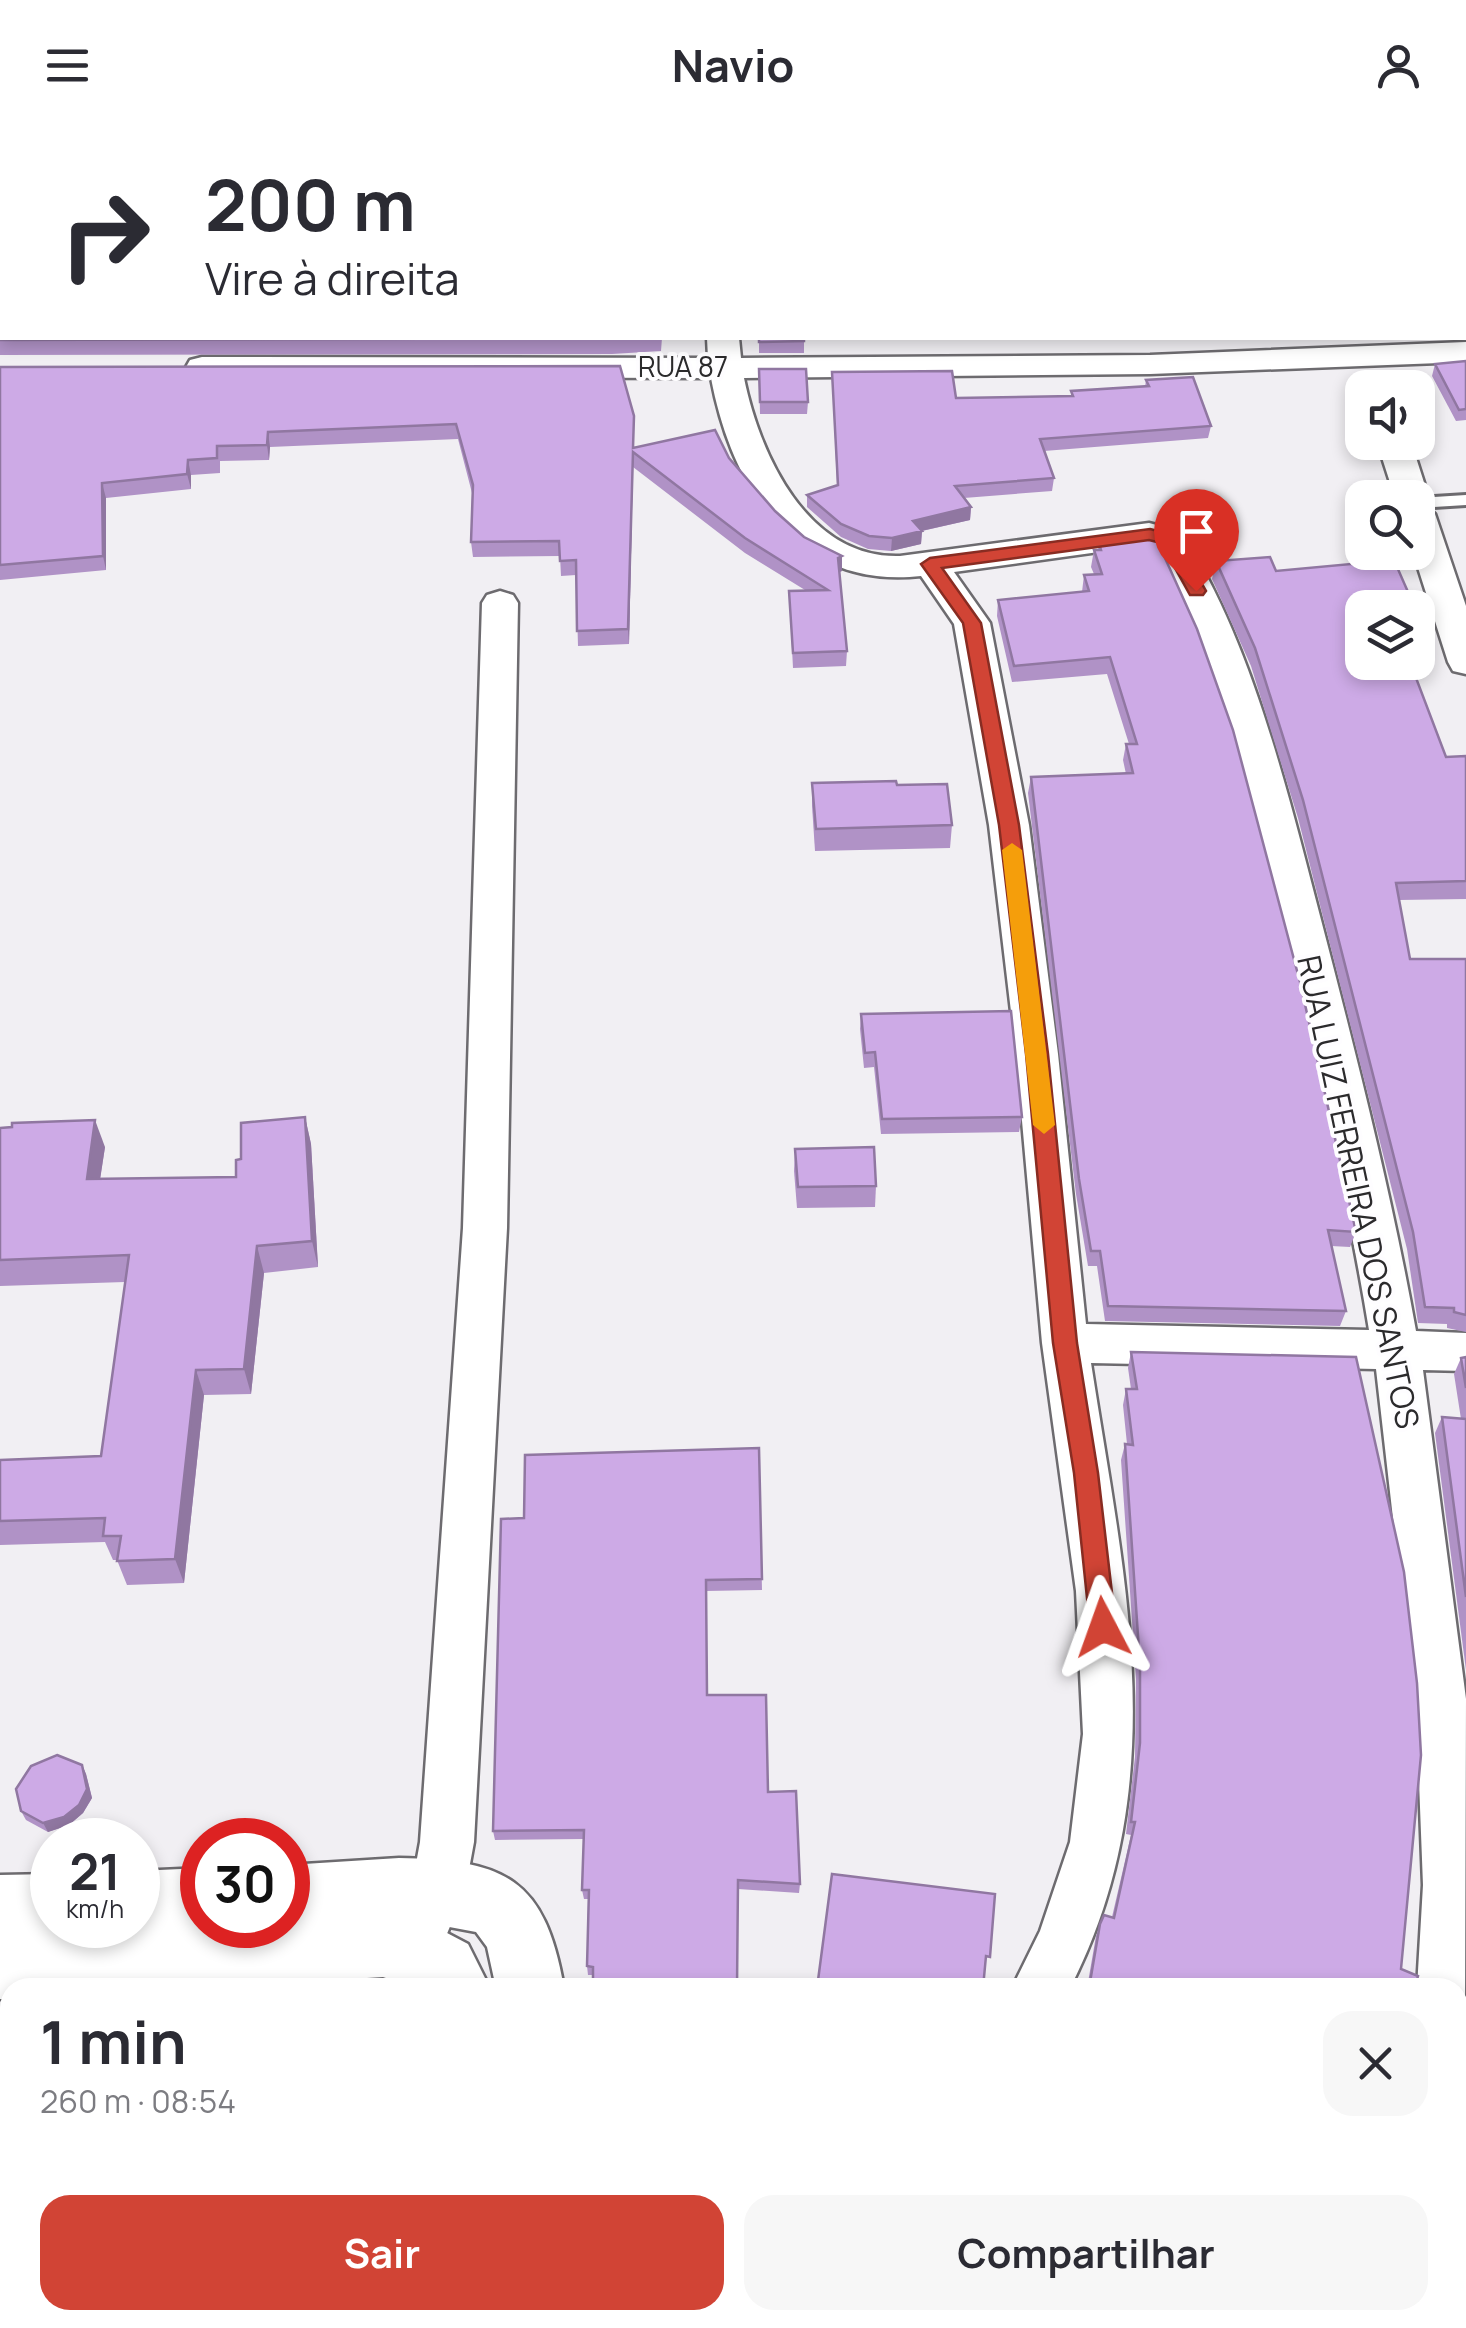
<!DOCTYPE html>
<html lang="pt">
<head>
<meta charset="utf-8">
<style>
	body { margin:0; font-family:Manrope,sans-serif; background:#f7f7f7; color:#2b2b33; height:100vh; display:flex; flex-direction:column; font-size:38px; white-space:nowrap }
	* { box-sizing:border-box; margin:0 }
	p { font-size:32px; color:#7c7c81 }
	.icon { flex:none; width:55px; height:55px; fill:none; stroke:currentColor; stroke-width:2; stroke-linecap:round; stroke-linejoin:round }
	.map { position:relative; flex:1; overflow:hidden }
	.sheet { position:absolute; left:0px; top:1848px; width:1468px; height:352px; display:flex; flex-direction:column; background:#fff; border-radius:30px 30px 0 0; box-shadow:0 5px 15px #0003 }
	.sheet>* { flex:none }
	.top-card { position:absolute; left:0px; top:0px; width:1468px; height:210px; box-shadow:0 5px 15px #0003; background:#fff; color:#2b2b33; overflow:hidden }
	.tools { position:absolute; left:1345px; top:240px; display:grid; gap:20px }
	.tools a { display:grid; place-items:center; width:90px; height:90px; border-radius:20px; background:#fff; box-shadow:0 5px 15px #0003; font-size:50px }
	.speed { position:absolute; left:30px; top:1688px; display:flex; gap:20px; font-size:50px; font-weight:700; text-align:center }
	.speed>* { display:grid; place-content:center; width:130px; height:130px; border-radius:50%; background:#fff; box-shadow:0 5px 15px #0003; line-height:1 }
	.speed small { font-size:25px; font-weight:400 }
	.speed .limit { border:15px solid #d22; background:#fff; color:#111 }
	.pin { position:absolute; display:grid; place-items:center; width:85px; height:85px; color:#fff; margin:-102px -42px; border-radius:50% 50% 50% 0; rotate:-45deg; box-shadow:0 0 10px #0007 }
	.pin .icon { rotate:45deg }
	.me { position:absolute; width:110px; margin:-55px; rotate:356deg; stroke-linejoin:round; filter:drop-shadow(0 0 8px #0008) }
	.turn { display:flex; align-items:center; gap:35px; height:210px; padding:0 40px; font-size:45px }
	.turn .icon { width:130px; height:130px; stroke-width:2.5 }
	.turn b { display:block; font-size:70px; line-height:85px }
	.round { display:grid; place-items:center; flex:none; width:105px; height:105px; border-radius:30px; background:#f7f7f7 }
	.overview { display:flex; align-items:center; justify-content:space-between; height:170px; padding:0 40px }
	h1 { font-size:60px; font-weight:700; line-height:75px }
	.cta { display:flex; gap:20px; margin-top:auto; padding:20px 40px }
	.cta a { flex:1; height:115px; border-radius:30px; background:#d14435; color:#fff; font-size:40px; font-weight:700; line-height:115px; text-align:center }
	.cta a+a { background:#f7f7f7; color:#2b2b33 }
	header { display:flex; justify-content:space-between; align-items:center; height:130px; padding:0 40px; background:#fff; font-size:45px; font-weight:700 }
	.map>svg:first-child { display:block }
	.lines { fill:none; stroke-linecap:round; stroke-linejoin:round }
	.stream { fill:#6ba3b9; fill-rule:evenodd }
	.service-casing { stroke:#6d6b6f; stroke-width:6 }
	.minor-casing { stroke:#6d6b6f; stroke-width:5 }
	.tertiary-casing { stroke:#6d6b6f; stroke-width:5 }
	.service { fill:#fff; fill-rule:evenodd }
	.minor { fill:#fff; fill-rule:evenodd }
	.tertiary { fill:#fff; fill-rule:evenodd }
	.wall { fill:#b092c6 }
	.shaded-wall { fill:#9077a1 }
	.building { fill:#cdaae6; stroke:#9077a1; stroke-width:2.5 }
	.route { fill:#d14435; stroke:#882c22; stroke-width:2.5 }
	.slow { fill:#f59e0b }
	.labels { text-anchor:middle; stroke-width:8; stroke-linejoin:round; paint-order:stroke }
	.far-street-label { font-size:28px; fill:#2b2a2c; stroke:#fefdff }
	.street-label { font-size:32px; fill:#2b2a2c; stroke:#fefdff }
</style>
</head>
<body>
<header><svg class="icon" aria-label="menu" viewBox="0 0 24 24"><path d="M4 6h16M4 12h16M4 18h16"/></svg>Navio<svg class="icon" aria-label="person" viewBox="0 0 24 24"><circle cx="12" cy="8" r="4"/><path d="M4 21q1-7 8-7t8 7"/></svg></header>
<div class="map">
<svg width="1466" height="2198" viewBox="0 0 1466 2198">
	<rect width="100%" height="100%" fill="#f1eff3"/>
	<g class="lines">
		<g class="stream">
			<rect x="1108" y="0" width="10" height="2"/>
			<rect x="1465" y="99" width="1" height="6"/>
		</g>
		<defs>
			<path id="service" d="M1466,365V375L1418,378V368Z"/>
			<g id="minor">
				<path d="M712,0H742V2H713Z"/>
				<path d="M707,208H739L741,228L1150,225L1466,212V232L1150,244L744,248C760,326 808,429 900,426L1149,393L1180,401C1251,507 1288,664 1320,786C1356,924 1391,1061 1416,1201L1466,1203V1241L1423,1240L1466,1569L1465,1878L1458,1881V1858H1417L1423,1755L1417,1599L1376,1239L1091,1233C1124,1448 1175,1653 1070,1858H1012L1040,1801L1070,1712L1083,1604L1076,1461L1042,1213L1016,924L989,695L954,494L921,446C796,460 732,359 711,248L202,247L190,244L186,237L190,230L202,227L708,228ZM1149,415L1154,416C1219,545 1254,682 1288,820C1319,946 1348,1072 1369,1200L1086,1194L1058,924L1029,695L990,493L954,442Z"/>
				<path d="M1377,312H1411L1429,368L1425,375L1435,384L1466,476V544L1453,541L1448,532L1413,422H1418V368H1395Z"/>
				<path d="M500,461L513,465L518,473L507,1098L474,1712L465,1761L446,1806L427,1814L408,1806L400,1787L411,1761L420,1712L463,1098L482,473L487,465Z"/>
				<path d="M820,2190H881L878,2198H817Z"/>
				<path d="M1298,2190H1359L1356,2198H1295Z"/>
			</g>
			<g id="tertiary">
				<path d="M399,1728C505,1730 545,1748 564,1858H496L487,1817L476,1802L428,1793L468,1814L490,1858H415L383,1847L205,1858H10V1869H0V1745L52,1744V1795H77L76,1798L138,1795V1741L202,1738V1795H288V1735Z"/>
				<rect x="412" y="2190" width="74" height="8"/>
				<rect x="505" y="2190" width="74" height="8"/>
			</g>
		</defs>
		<use href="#service" class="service-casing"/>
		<use href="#minor" class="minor-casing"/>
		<use href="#tertiary" class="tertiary-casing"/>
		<use href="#service" class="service"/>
		<use href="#minor" class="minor"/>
		<use href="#tertiary" class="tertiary"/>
	</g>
	<g class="wall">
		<path d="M2,48V208H662L661,221L612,224L0,225V115L2,113V109L0,108V56Z"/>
		<rect x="759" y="208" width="45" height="15"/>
		<path d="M1466,231V290L1456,291L1432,246L1435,234Z"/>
		<path d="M0,237L634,317L729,328L775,381L842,441L839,442L847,521L846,536L793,538L789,461L805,460L745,423L633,337L629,514L578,516L576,445L561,446L560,426L473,427L471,412L472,363L458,309L270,317L269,330L220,331V343L191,345V359L106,368V440L0,450Z"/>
		<path d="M759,239L808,272L807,284H760Z"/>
		<path d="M832,242L956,268L1071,266V261L1145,257L1146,250L1211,296L1208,308L1044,321L1054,348L1052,361L964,368L971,377L970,390L922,401L921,414L891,421L868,419L841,407L807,377V365L837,356Z"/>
		<path d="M1099,413L1356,1102L1350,1117L1331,1116L1346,1181L1340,1196L1105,1191L1097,1136H1088L1076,1064L1028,663L1031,647L1126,644L1123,630L1126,614H1129L1107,544L1012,552L997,486L998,470L1082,462L1084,445L1094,444L1091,437L1094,420H1098Z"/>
		<path d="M1216,431L1276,441L1362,478L1446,627L1466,626V769L1399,770L1410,829H1466V1202L1447,1198V1194L1418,1193L1407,1119L1298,688L1251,536L1212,449Z"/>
		<path d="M812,653L897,655L952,695L950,718L815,721L812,676Z"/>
		<path d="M861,884L1022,987L1019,1002L881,1004L874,937L864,938L860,899Z"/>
		<path d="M305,987L311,1014L318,1137L264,1143L251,1264L204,1265L184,1453L127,1455L117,1430H113L105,1412L0,1415V1330L101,1326L125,1152L0,1156V998L105,1017L100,1049L236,1047L241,1029Z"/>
		<path d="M795,1019L876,1056L875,1077L797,1078L794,1041Z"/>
		<path d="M1131,1222L1401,1839L1415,1858H1087L1096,1806L1104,1785L1112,1787L1131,1705L1126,1704L1135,1627L1136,1549L1121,1330L1125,1314H1127L1123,1275L1126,1259H1131L1128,1238Z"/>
		<path d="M1466,1227V1540L1435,1303L1442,1287L1461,1289L1454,1244L1461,1228Z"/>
		<path d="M759,1318L762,1460L706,1461L707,1565L768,1662L800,1754L799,1763L738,1759L593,1845H588L587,1836L588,1769H584L582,1760L584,1709L495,1710L493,1701Z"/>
		<path d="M82,1635L86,1644L92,1668L83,1683L69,1695L48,1702L26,1690L21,1681Z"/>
		<path d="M1458,1979L1466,1981V2127L1458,2125Z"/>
		<path d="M581,2190H780L657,2198H578Z"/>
		<path d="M884,2190H1260L1255,2198H887L883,2196Z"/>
		<path d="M1362,2190H1405L1438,2198H1355Z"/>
	</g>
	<g class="shaded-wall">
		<path d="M268,302L270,317L269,330L267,315Z"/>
		<path d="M633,322V337L629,514L628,499Z"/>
		<path d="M188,330L191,345V359L187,344Z"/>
		<path d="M102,353L106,368V440L103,426Z"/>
		<path d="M971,377L970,390L912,403L913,391Z"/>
		<path d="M922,401L921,414L891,421L892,408Z"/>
		<path d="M842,426V441L837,443L838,428Z"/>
		<path d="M305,987L311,1014L318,1137L312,1111Z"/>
		<path d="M95,990L105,1017L96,1076L87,1049Z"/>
		<path d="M257,1116L264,1143L251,1264L244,1239Z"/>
		<path d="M196,1240L204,1265L184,1453L175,1429Z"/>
		<path d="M82,1635L86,1644L92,1668L83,1683L69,1695L48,1702L43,1693Z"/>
		<path d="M370,2190H375V2198H371Z"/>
	</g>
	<g class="building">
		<path d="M13,0H163V2H12Z"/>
		<path d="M2,48V208H636L0,210V115L2,113V95H0V56Z"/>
		<path d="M759,208H804V211L759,212Z"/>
		<path d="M1466,231V279L1459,280L1435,234Z"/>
		<path d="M620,236L634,286L633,318L715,300L729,328L775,381L804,407L842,426L838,428L847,521L793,523L789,461L828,460L745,408L633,322L628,499L577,501L576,430L560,431L559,411L471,412L473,355L456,294L268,302L267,315L217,316V328L188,330L187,344L102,353L103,426L0,435V237Z"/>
		<path d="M759,239H806L808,272H760Z"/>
		<path d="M952,241L956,268L1073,266L1071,261L1149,256L1146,250L1193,247L1211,296L1040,309L1054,348L955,356L971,377L913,391L922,401L892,408L869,406L841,394L807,365L838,355L832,242Z"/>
		<path d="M1156,408L1197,499L1233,600L1300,852L1356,1102L1328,1100L1346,1181L1108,1176L1100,1121H1091L1079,1049L1031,647L1133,643L1126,614H1137L1110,527L1014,536L998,470L1089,461L1084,445L1102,444L1094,420H1101L1099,413Z"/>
		<path d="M1270,427L1276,441L1394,430L1415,478H1362V532H1410L1446,627L1466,626V751L1396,753L1410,829H1466V1185L1454,1182V1178L1425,1177L1413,1102L1303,670L1255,518L1216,431Z"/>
		<path d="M896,651L897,655L947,654L952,695L816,699L812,653Z"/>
		<path d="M1011,881L1022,987L882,989L875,922L865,923L861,884Z"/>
		<path d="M305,987L312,1111L257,1116L244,1239L196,1240L175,1429L117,1431L121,1406H103L105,1388L0,1391V1330L101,1326L129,1125L0,1130V998L12,997V993L95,990L87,1049L236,1047V1030L241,1029V993Z"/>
		<path d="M874,1017L876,1056L798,1057L795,1019Z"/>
		<path d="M1131,1222L1356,1227L1404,1442L1417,1553L1421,1625L1401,1839L1418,1846L1415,1858H1089L1100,1794L1104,1785L1114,1788L1135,1692H1131L1140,1613V1535L1125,1314L1133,1315L1126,1259H1137Z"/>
		<path d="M1466,1227V1258L1461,1228Z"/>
		<path d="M1442,1287L1466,1289V1467Z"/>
		<path d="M759,1318L762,1449L706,1450L707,1565H766L768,1662L796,1661L800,1754L738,1750L737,1858H593V1837L587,1836L589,1760H582L584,1700L493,1701L501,1389L524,1388L525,1325Z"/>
		<path d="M57,1625L82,1635L87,1659L79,1675L64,1687L43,1693L21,1681L16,1659L31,1636Z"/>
		<path d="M832,1744L995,1764L990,1827L986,1826L983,1858H817Z"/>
		<path d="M373,1851L374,1858H271Z"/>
		<path d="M10,1902V2190H370V2197H363V2198H0V1903Z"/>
		<path d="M1458,1979L1466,1981V2115L1458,2113Z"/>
		<path d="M581,2190H679L578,2197Z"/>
		<path d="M693,2190H777L772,2198H694Z"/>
		<path d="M890,2190H1260L1255,2198H910Z"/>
		<path d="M1365,2190H1405L1438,2198H1364Z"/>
	</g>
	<path class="route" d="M1150,399L1174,405L1206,461L1203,465H1190L1161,413L1149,410L942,438L981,493L1019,695L1048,924L1077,1213L1098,1343L1116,1497L1112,1505L1103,1508L1094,1505L1090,1497L1074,1343L1053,1213L1026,924L999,695L963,493L921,434L930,428Z"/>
	<path class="slow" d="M1012,713L1022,720L1055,995L1044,1004L1033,995L1002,720Z"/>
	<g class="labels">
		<g class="far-street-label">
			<text x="683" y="247">RUA 87</text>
		</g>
		<g class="street-label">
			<text transform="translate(1358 1062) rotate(78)" y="11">RUA LUIZ FERREIRA DOS SANTOS</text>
		</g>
	</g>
</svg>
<div class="tools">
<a><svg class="icon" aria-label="sound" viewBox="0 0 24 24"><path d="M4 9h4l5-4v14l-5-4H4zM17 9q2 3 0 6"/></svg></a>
<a><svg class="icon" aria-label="search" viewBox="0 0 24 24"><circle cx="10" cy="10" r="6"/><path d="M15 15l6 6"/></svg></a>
<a><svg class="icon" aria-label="layers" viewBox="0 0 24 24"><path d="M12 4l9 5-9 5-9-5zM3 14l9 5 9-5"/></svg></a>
</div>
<div class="speed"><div>21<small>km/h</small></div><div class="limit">30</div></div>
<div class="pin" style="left:1196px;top:461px;background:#d93025"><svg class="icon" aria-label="arrive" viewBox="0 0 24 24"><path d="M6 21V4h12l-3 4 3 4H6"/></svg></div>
<svg class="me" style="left:1103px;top:1497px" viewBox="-20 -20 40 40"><path d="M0-17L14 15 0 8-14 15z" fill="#d14435" stroke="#fff" stroke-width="4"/></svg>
<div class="top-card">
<div class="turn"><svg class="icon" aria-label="right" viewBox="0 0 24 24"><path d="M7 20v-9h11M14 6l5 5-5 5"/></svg><div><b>200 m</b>Vire à direita</div></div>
</div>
<section class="sheet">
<div class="overview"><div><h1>1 min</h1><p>260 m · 08:54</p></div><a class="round"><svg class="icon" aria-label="close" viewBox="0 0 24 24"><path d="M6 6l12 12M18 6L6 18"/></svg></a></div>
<div class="cta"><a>Sair</a><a>Compartilhar</a></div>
</section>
</div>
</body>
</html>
